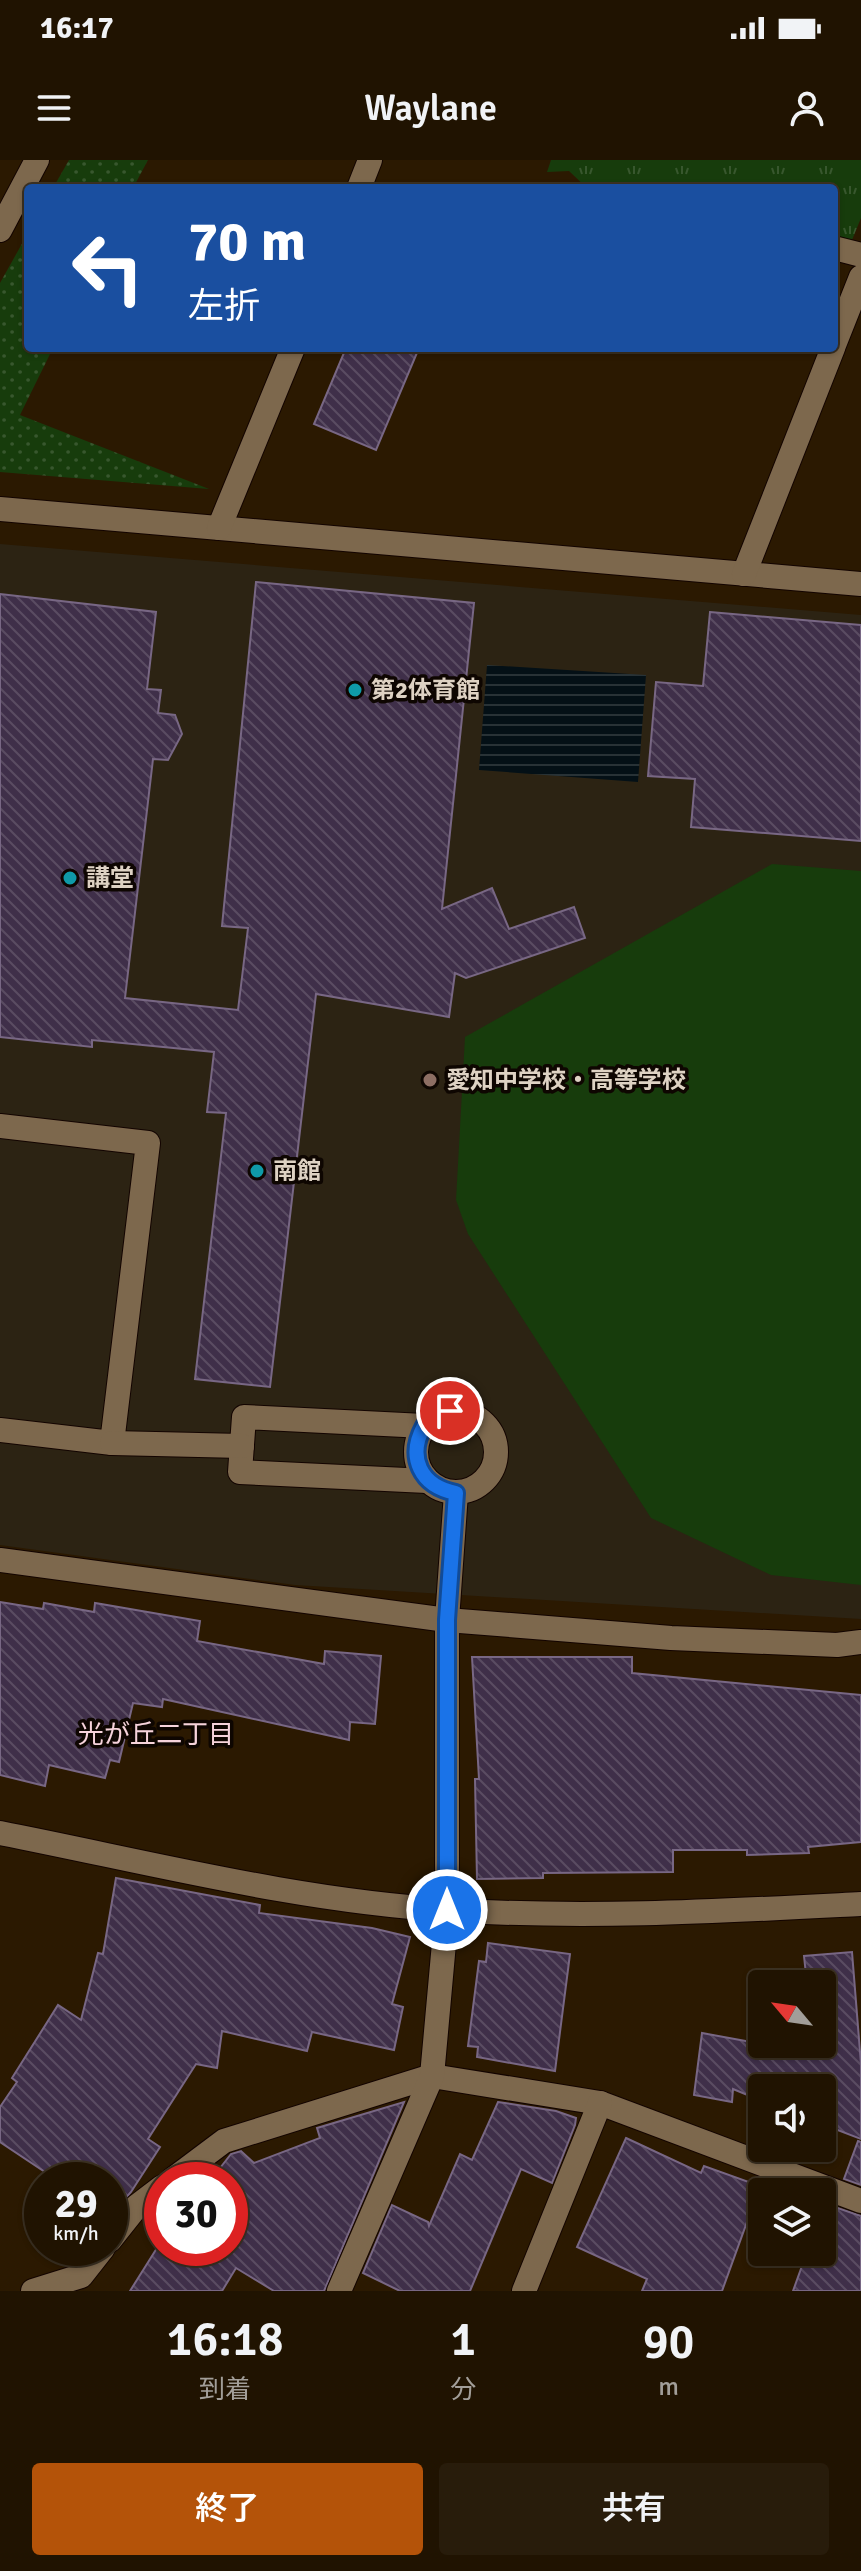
<!DOCTYPE html>
<html lang="ja">
<head>
<meta charset="utf-8">
<style>
	body { margin:0; font-family:Signika,"Noto Sans JP",sans-serif; background:#281c0b; color:#f1f3f6; height:100vh; display:flex; flex-direction:column; font-size:30px; white-space:nowrap }
	* { box-sizing:border-box; margin:0 }
	p { font-size:26px; color:#a29e99 }
	.icon { flex:none; width:44px; height:44px; fill:none; stroke:currentColor; stroke-width:2; stroke-linecap:round; stroke-linejoin:round }
	.map { position:relative; height:2131px; overflow:hidden }
	.side { display:flex; flex-direction:column; background:#201301; flex:1 }
	.side>* { flex:none }
	.banner { position:absolute; left:24px; top:24px; width:814px; height:168px; border-radius:8px; box-shadow:0 2px 6px #0004,0 0 0 2px #3d3223; background:#1a4fa0; color:#fff; overflow:hidden }
	.needle { width:52px; rotate:299deg }
	.buttons { position:absolute; left:748px; top:1810px; display:grid; gap:16px }
	.buttons a { display:grid; place-items:center; width:88px; height:88px; border-radius:8px; background:#201301; box-shadow:0 2px 6px #0004,0 0 0 2px #3d3223; font-size:40px }
	.speed { position:absolute; left:24px; top:2002px; display:flex; gap:16px; font-size:40px; font-weight:700; text-align:center }
	.speed>* { display:grid; place-content:center; width:104px; height:104px; border-radius:50%; background:#201301; box-shadow:0 2px 6px #0004,0 0 0 2px #3d3223; line-height:1 }
	.speed small { font-size:20px; font-weight:400 }
	.speed .limit { border:12px solid #d22; background:#fff; color:#111 }
	.pin { position:absolute; display:grid; place-items:center; width:68px; height:68px; color:#fff; margin:-34px; border:4px solid #fff; border-radius:50%; box-shadow:0 2px 8px #0007 }
	.me { position:absolute; width:88px; margin:-44px; rotate:0deg; stroke-linejoin:round; filter:drop-shadow(0 0 6px #0008) }
	.turn { display:flex; align-items:center; gap:28px; height:168px; padding:0 32px; font-size:36px }
	.turn .icon { width:104px; height:104px; stroke-width:2.5 }
	.turn b { display:block; font-size:56px; line-height:68px }
	.eta { display:flex; justify-content:space-evenly; align-items:center; height:136px; text-align:center }
	.eta b { font-size:48px; font-weight:600; line-height:56px }
	.action { display:flex; gap:16px; margin-top:auto; padding:16px 32px }
	.action a { flex:1; height:92px; border-radius:8px; background:#b45309; color:#fff; font-size:32px; font-weight:600; line-height:92px; text-align:center }
	.action a+a { background:#281c0b; color:#f1f3f6 }
	.status { display:flex; justify-content:space-between; align-items:center; height:56px; padding:0 40px; background:#201301; direction:ltr }
	.status svg { height:22px; fill:currentColor }
	header { display:flex; justify-content:space-between; align-items:center; height:104px; padding:0 32px; background:#201301; font-size:36px; font-weight:600 }
	.map>svg:first-child { display:block }
	.education { fill:#2c2313 }
	.grass { fill:url(#grass-tufts) }
	.garden { fill:url(#garden-dots) }
	.pitch { fill:#173c0c }
	.water { fill:url(#water-rules) }
	.building { fill:url(#building-back-hatch); stroke:#786784; stroke-width:2 }
	.lines { fill:none; stroke-linecap:round; stroke-linejoin:round }
	.minor-casing { stroke:#130400; stroke-width:26 }
	.minor { stroke:#7d684d; stroke-width:24 }
	.route-casing { stroke:#114b97; stroke-width:20 }
	.route { stroke:#1a73e8; stroke-width:14 }
	.culture-dot { fill:#0f9aa8; stroke:#0e0601; stroke-width:3 }
	.education-dot { fill:#8d6e63; stroke:#0e0601; stroke-width:3 }
	.labels { text-anchor:middle; stroke-width:7; stroke-linejoin:round; paint-order:stroke }
	.poi-label { font-size:24px; font-weight:bold; fill:#ded2c3; stroke:#0e0601; text-anchor:start }
	.neighbourhood-label { font-size:26px; fill:#f6d3db; stroke:#0e0601 }
</style>
</head>
<body>
<div class="status"><b>16:17</b><svg viewBox="0 0 49 12"><path d="M0 12V9h3v3zM5 12V6h3v6zM10 12V3h3v9zM15 12V0h3v12zM26 1h20v11H26zM47 4h2v5h-2z"/></svg></div>
<header><svg class="icon" aria-label="menu" viewBox="0 0 24 24"><path d="M4 6h16M4 12h16M4 18h16"/></svg>Waylane<svg class="icon" aria-label="person" viewBox="0 0 24 24"><circle cx="12" cy="8" r="4"/><path d="M4 21q1-7 8-7t8 7"/></svg></header>
<div class="map">
<svg width="861" height="2131" viewBox="0 0 861 2131">
	<defs>
		<pattern id="grass-tufts" width="24" height="20" patternUnits="userSpaceOnUse" patternTransform="scale(2)"><rect width="24" height="20" fill="#173c0c"/><path d="M3 7l-1-3M5 7V3M7 7l1-3M15 17l-1-3M17 17v-4M19 17l1-3" fill="none" stroke="#38572e"/></pattern>
		<pattern id="garden-dots" width="8" height="8" patternUnits="userSpaceOnUse" patternTransform="scale(2)"><rect width="8" height="8" fill="#173c0c"/><path d="M2 2h.1M6 6h.1" fill="none" stroke="#38572e" stroke-width="1.8" stroke-linecap="round"/></pattern>
		<pattern id="water-rules" width="6" height="5" patternUnits="userSpaceOnUse" patternTransform="scale(2)"><rect width="6" height="5" fill="#041016"/><path d="M0 2.5h6" fill="none" stroke="#283236"/></pattern>
		<pattern id="building-back-hatch" width="6" height="6" patternUnits="userSpaceOnUse" patternTransform="scale(2)"><rect width="6" height="6" fill="#3f2f49"/><path d="M-1 5l2 2M0 0l6 6M5-1l2 2" fill="none" stroke="#5a4c62"/></pattern>
	</defs>
	<rect width="100%" height="100%" fill="#2b1901"/>
	<path class="education" d="M0,384L861,455V1459L295,1425L0,1385Z"/>
	<path class="grass" d="M551,0H861V58L852,80L834,76V28H587L569,11L547,12Z"/>
	<g class="garden">
		<path d="M69,0H148L133,28H53Z"/>
		<path d="M28,73V188H53L20,255L209,329L0,312V123Z"/>
	</g>
	<path class="pitch" d="M772,704L861,711V1425L771,1415L651,1358L468,1074L456,1040L465,877Z"/>
	<path class="water" d="M487,505L646,515L638,622L479,610Z"/>
	<g class="building">
		<path d="M346,188H419L376,290L314,264Z"/>
		<path d="M256,422L474,443L442,749L492,728L509,769L574,747L585,778L466,818L455,813L449,857L316,834L270,1227L195,1219L226,953L207,952L214,892L92,880V887L0,877V434L156,452L147,529L161,530L158,553L175,555L182,574L168,600L153,599L125,838L238,850L248,768L222,766Z"/>
		<path d="M710,452L861,465V681L691,667L695,619L648,616L656,522L703,526Z"/>
		<path d="M0,1442L43,1449L44,1443L94,1452L95,1443L200,1461L197,1481L324,1504L325,1491L381,1496L375,1564L350,1562L349,1580L163,1539L162,1547L133,1543L119,1602L110,1600L105,1618L49,1605L45,1626L0,1615Z"/>
		<path d="M472,1497H632V1513L861,1535V1682L808,1687L809,1693L747,1695V1690H673V1712L543,1713V1718L477,1719L475,1619H479Z"/>
		<path d="M116,1718L260,1745L259,1753L372,1768L410,1777L392,1844L403,1847L394,1890L312,1872L307,1891L222,1871L217,1908L196,1904L148,1979L160,1987L131,2032L110,2056V2020H57L0,1982V1947L17,1922L12,1918L58,1845L81,1860L98,1793L103,1794Z"/>
		<path d="M488,1783L570,1794L555,1911L477,1897L478,1887L468,1886L479,1801L486,1802Z"/>
		<path d="M852,1792L861,1904V1979L822,1964V1928H762V1941L733,1929L732,1942L694,1935L702,1873L762,1884H822V1824H807L804,1796Z"/>
		<path d="M404,1942L324,2131H274L236,2108L222,2131H130L157,2088H230V2020L213,2017L231,1994L241,1991L254,2003L320,1978L317,1968Z"/>
		<path d="M498,1942L556,1951L576,1958L575,1965L552,2023L521,2009L470,2131H400L363,2113L392,2045L428,2062L429,2066L460,1994L472,2000Z"/>
		<path d="M626,1978L701,2013L704,2006L760,2026L722,2131H642L647,2119L577,2087Z"/>
		<path d="M858,1981L861,1982V2025L844,2019Z"/>
		<path d="M826,2044L861,2056V2131H793L807,2092H822V2054Z"/>
	</g>
	<g class="lines">
		<defs>
			<g id="minor">
				<path d="M359,28L370,0"/>
				<path d="M0,70L37,0"/>
				<path d="M834,88L861,95"/>
				<path d="M834,185L861,117"/>
				<path d="M0,349L861,424"/>
				<path d="M219,368L293,188"/>
				<path d="M744,414L833,188"/>
				<path d="M0,966L148,983L112,1283L0,1270"/>
				<circle cx="456" cy="1292" r="40"/>
				<path d="M424,1266L244,1257L240,1312L427,1321"/>
				<path d="M112,1283L242,1286"/>
				<path d="M0,1400L447,1460L671,1478L837,1485L861,1482"/>
				<path d="M0,1673C148,1702 298,1741 449,1750C586,1759 724,1751 861,1744"/>
				<path d="M172,2020L224,1981L432,1916L600,1943L861,2041"/>
				<path d="M110,2080L137,2046L162,2027"/>
				<path d="M33,2131L81,2116L103,2088"/>
				<path d="M339,2131L432,1916L447,1750V1460L456,1333"/>
				<path d="M524,2131L600,1943"/>
			</g>
		</defs>
		<use href="#minor" class="minor-casing"/>
		<use href="#minor" class="minor"/>
	</g>
	<g class="lines">
		<defs>
			<path id="route" d="M447,1750V1460L456,1333C420,1326 407,1297 424,1266L450,1251"/>
		</defs>
		<use href="#route" class="route-casing"/>
		<use href="#route" class="route"/>
	</g>
	<g class="culture-dot">
		<circle cx="355" cy="530" r="8"/>
		<circle cx="70" cy="718" r="8"/>
		<circle cx="257" cy="1011" r="8"/>
	</g>
	<circle class="education-dot" cx="430" cy="920" r="8"/>
	<g class="labels">
		<g class="poi-label">
			<text x="371" y="538">第2体育館</text>
			<text x="86" y="726">講堂</text>
			<text x="446" y="928">愛知中学校・高等学校</text>
			<text x="273" y="1019">南館</text>
		</g>
		<g class="neighbourhood-label">
			<text x="156" y="1583">光が丘二丁目</text>
		</g>
	</g>
</svg>
<div class="buttons">
<a><svg class="needle" viewBox="-14 -14 28 28"><path d="M0-13l5 13h-10z" fill="#e53935"/><path d="M0 13l5-13h-10z" fill="#a29e99"/></svg></a>
<a><svg class="icon" aria-label="sound" viewBox="0 0 24 24"><path d="M4 9h4l5-4v14l-5-4H4zM17 9q2 3 0 6"/></svg></a>
<a><svg class="icon" aria-label="layers" viewBox="0 0 24 24"><path d="M12 4l9 5-9 5-9-5zM3 14l9 5 9-5"/></svg></a>
</div>
<div class="speed"><div>29<small>km/h</small></div><div class="limit">30</div></div>
<div class="pin" style="left:450px;top:1251px;background:#d93025"><svg class="icon" aria-label="arrive" viewBox="0 0 24 24"><path d="M6 21V4h12l-3 4 3 4H6"/></svg></div>
<svg class="me" style="left:447px;top:1750px" viewBox="-20 -20 40 40"><circle r="17" fill="#1a73e8" stroke="#fff" stroke-width="3"/><path d="M0-11L8 9 0 5-8 9z" fill="#fff"/></svg>
<div class="banner">
<div class="turn"><svg class="icon" aria-label="left" viewBox="0 0 24 24"><path d="M17 20v-9H6M10 6l-5 5 5 5"/></svg><div><b>70 m</b>左折</div></div>
</div>
</div>
<section class="side">
<div class="eta">
<div><b>16:18</b><p>到着</p></div>
<div><b>1</b><p>分</p></div>
<div><b>90</b><p>m</p></div>
</div>
<div class="action"><a>終了</a><a>共有</a></div>
</section>
</body>
</html>
